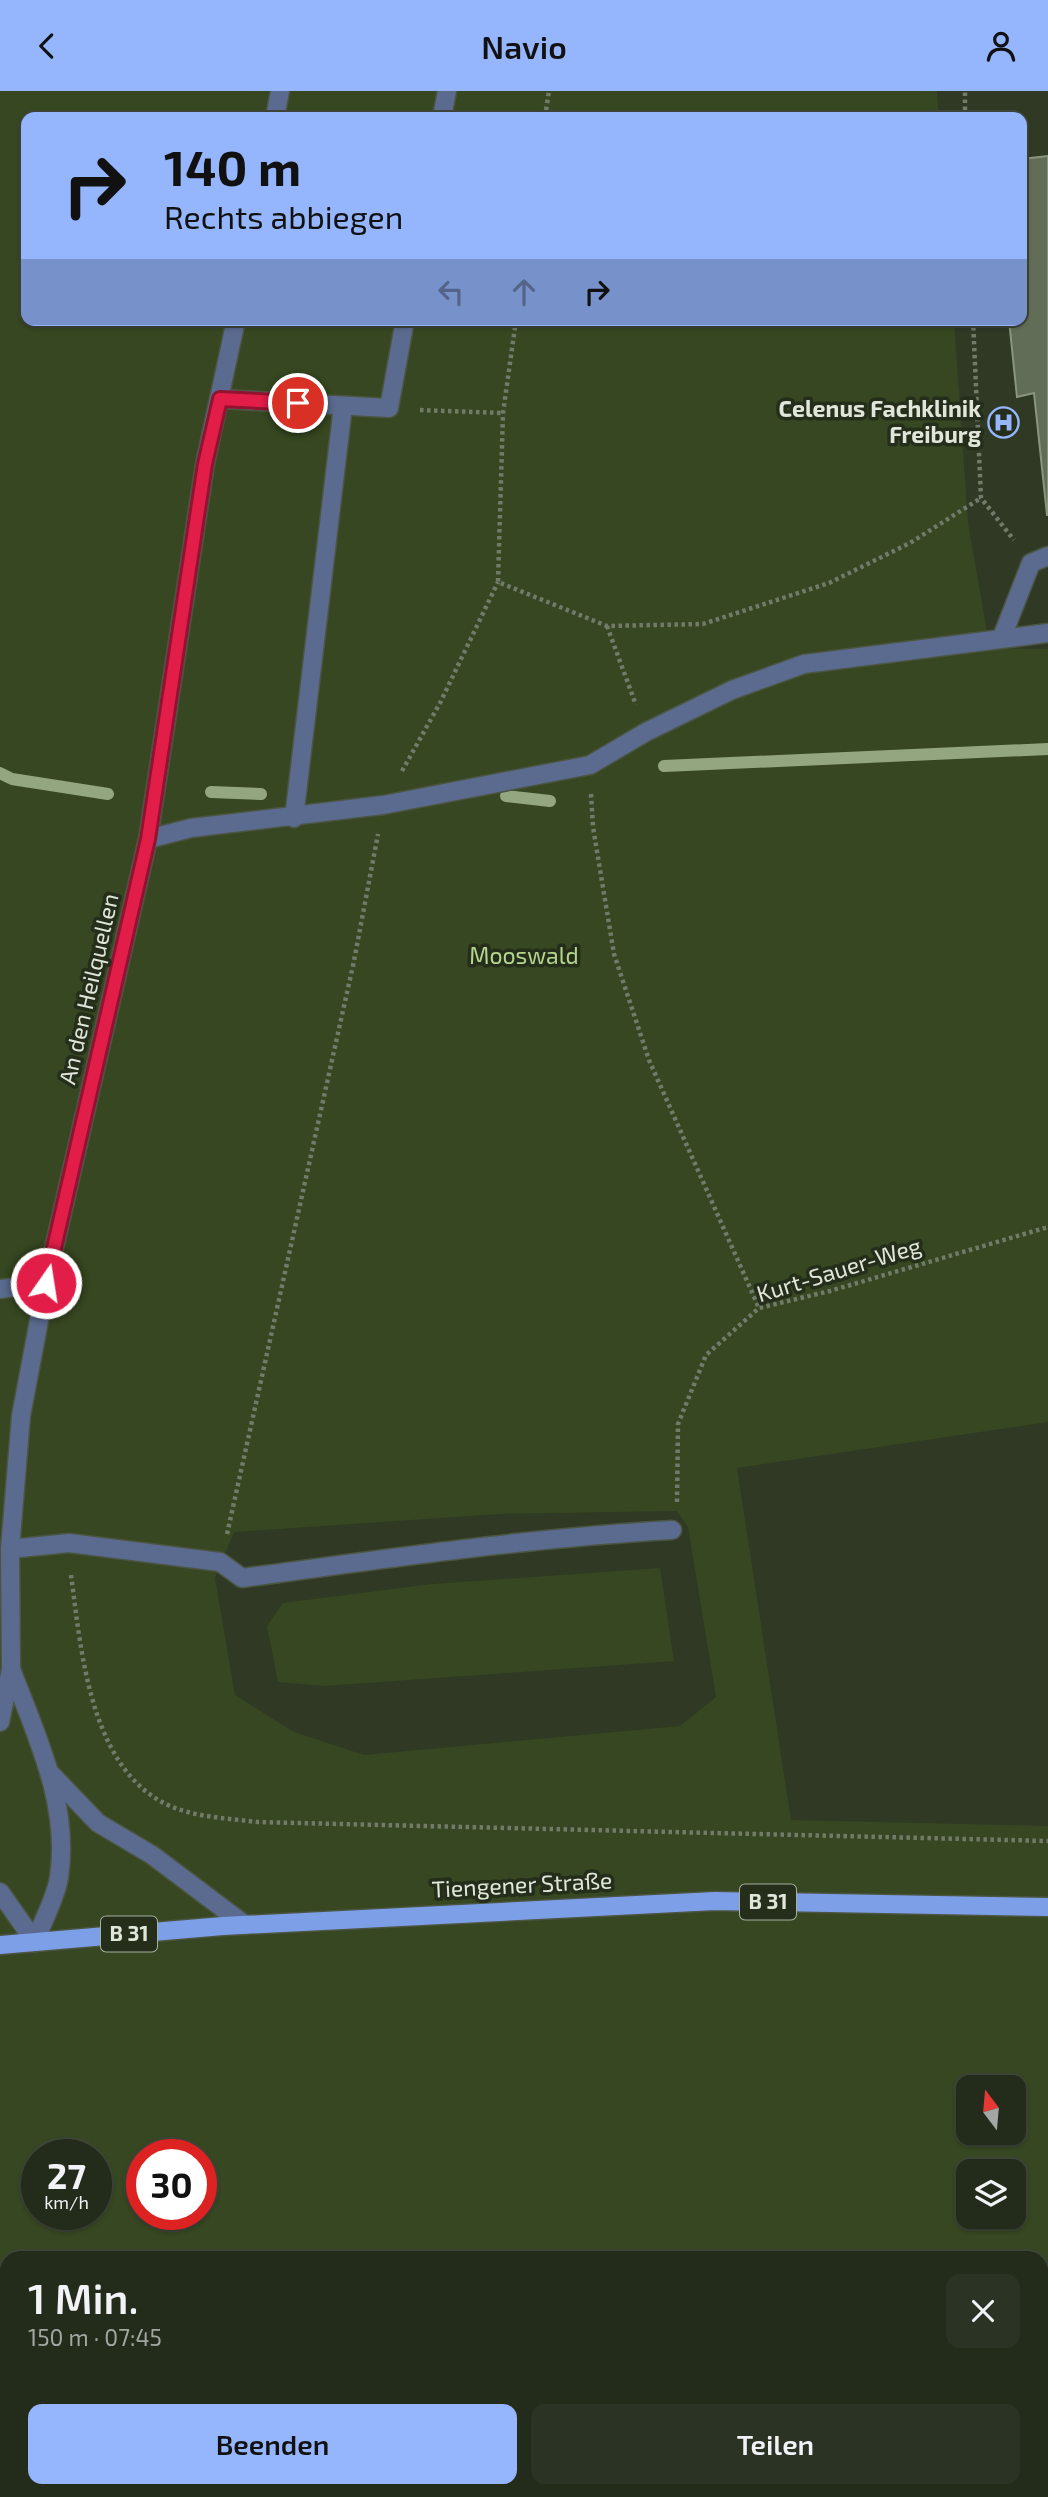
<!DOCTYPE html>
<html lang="de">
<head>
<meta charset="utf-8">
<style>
	body { margin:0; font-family:"Exo 2",sans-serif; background:#2b3324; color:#f1f3f6; height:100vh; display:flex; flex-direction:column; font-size:26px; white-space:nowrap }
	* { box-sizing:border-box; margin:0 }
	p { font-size:23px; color:#a3a7a3 }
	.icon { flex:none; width:38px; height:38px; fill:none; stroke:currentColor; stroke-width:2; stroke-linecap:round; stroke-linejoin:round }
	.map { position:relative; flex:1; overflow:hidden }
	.details { position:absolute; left:0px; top:2160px; width:1048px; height:247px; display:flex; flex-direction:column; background:#232b1b; border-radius:21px 21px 0 0; box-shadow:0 2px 5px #0004,0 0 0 2px #40473a }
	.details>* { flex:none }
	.top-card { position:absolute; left:21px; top:21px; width:1006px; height:214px; border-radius:14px; box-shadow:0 2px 5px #0004,0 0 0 2px #40473a; background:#95b6fd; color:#111; overflow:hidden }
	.needle { width:46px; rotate:344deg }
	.fabs { position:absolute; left:956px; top:1984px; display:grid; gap:14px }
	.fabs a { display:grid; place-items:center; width:70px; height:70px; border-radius:14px; background:#232b1b; box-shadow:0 2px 5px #0004,0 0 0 2px #40473a; font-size:35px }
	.speed { position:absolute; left:21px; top:2048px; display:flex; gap:14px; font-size:35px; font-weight:700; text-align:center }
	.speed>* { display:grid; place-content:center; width:91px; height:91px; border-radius:50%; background:#232b1b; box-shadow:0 2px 5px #0004,0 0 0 2px #40473a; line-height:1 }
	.speed small { font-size:18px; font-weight:400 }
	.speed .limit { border:10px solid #d22; background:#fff; color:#111 }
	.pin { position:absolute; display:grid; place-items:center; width:60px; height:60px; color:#fff; margin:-30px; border:4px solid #fff; border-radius:50%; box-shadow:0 2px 7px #0007 }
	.me { position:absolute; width:77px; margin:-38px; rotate:13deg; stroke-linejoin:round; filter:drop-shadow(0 0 5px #0008) }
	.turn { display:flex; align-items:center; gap:24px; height:147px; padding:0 28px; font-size:32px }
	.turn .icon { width:91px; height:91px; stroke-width:2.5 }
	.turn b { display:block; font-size:49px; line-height:60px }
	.lanes { display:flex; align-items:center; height:66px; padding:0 28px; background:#0003; justify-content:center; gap:35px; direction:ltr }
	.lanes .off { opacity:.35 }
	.round { display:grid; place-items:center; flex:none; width:74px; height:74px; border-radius:14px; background:#2b3324 }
	.overview { display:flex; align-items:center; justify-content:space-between; height:119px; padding:0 28px }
	h1 { font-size:42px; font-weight:600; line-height:52px }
	.action { display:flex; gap:14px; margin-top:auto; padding:14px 28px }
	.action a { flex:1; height:80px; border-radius:14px; background:#95b6fd; color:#111; font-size:28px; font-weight:600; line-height:80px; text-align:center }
	.action a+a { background:#2b3324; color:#f1f3f6 }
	header { display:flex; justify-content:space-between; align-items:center; height:91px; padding:0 28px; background:#95b6fd; color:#111; font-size:32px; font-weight:600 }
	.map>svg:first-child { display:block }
	.green { fill:#364721; fill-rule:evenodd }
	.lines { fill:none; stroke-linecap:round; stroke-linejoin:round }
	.stream { stroke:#94a680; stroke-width:12 }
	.building { fill:#626d57; stroke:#8a957d; stroke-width:2 }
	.minor-casing { stroke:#4b5541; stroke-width:21 }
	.major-casing { stroke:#4b5541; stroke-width:21 }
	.path { stroke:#727b69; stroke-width:4.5; stroke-dasharray:3.5 3.5; stroke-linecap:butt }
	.minor { stroke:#5a6b8f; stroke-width:18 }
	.major { stroke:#7d9fe8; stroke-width:18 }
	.route-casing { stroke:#92132f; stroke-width:18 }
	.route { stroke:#e11d48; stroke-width:12 }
	.labels { text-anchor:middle; stroke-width:7; stroke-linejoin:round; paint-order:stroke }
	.shield { fill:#252e1b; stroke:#a8afa0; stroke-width:2 }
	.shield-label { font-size:21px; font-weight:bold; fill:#e0e6d9 }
	.poi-label { font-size:23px; font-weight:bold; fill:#e0e6d9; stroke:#252e1b; text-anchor:end }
	.park-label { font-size:23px; fill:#b5d68d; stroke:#252e1b }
	.street-label { font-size:23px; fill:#e0e6d9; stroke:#252e1b }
</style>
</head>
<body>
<header><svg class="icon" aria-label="back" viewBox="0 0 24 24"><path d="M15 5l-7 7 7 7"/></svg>Navio<svg class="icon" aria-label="person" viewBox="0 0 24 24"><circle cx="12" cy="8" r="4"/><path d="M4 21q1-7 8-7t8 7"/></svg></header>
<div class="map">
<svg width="1048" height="2406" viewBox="0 0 1048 2406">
	<rect width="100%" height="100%" fill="#2f3924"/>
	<g class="green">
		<path d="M0,0H937L939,26H26V229H954L968,432L990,557L1048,558V1331L737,1377L791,1729L1048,1735V2406H0ZM677,1420L688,1436L716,1606L680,1635L364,1664L294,1641L235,1604L215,1487L234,1441L500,1423ZM968,1997H1013V2042H968ZM37,2063H96V2123H37ZM142,2063H201V2123H142ZM968,2081H1013V2126H968ZM7,2166H1041V2399H7Z"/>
		<path d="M660,1477L674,1570L325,1595L278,1591L267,1535L283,1512L432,1493Z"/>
	</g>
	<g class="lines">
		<g class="stream">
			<path d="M664,675L1048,658"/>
			<path d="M0,682L12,688L108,703"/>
			<path d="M211,701L261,703"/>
			<path d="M506,705L550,710"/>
		</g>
	</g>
	<path class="building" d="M1048,65V424H1047L1034,302L1017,306L1009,229H1022V68Z"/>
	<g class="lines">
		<defs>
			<g id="minor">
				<path d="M275,26L280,0"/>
				<path d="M442,26L447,0"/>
				<path d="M221,308L389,317L405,229"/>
				<path d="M1002,546L1031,472L1048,465"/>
				<path d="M294,727L343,315"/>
				<path d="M148,748L191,737L383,714L590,674L646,641L732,599L804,573L1048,542"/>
				<path d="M0,1198L46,1192"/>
				<path d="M10,1458L69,1452L220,1471L242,1487C385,1468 527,1447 672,1439"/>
				<path d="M11,1578C36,1644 70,1713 59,1786C56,1807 42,1831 35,1851"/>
				<path d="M0,1631L11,1578L10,1458L21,1325L46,1192L148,748L205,373L236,229"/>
				<path d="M50,1682L98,1732L152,1764L245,1834"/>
				<path d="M0,1801L35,1851"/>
			</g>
			<path id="major" d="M0,1854L223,1835L715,1810L1048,1816"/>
		</defs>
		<use href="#minor" class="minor-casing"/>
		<use href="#major" class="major-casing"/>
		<g class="path">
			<path d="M545,26L549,0"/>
			<path d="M965,26V0"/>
			<path d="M516,229L503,322L498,491L607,535L703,533L829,492L910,452L981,407"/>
			<path d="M973,229L981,407L1014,449"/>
			<path d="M420,319L503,322"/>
			<path d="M607,535L636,614"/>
			<path d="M402,680L440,612L498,491"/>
			<path d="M591,703L593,736L614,863L649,969L759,1217"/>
			<path d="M677,1411L678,1333L706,1264L759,1217L830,1200L1048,1136"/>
			<path d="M227,1443L354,870L378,743"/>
			<path d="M71,1484C82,1565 91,1697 188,1721C210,1727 234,1728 257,1731L1048,1750"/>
			<path d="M1042,2193L1048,2240"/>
		</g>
		<use href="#minor" class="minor"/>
		<use href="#major" class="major"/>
	</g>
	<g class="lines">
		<defs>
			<path id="route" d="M46,1192L148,748L205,373L220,308L298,312"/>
		</defs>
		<use href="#route" class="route-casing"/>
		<use href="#route" class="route"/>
	</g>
	<defs>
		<symbol id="hospital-ring" viewBox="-11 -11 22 22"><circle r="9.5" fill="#252e1b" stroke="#95b6fd" stroke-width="1.5"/><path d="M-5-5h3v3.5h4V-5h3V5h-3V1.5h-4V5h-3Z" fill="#95b6fd"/></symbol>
	</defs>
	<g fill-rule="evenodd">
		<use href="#hospital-ring" x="986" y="314" width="35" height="35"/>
	</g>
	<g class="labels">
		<g class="shield">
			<rect x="740" y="1793.5" width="56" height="35" rx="5"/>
			<rect x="101" y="1825.5" width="56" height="35" rx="5"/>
		</g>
		<g class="shield-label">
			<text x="768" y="1818">B 31</text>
			<text x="129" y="1850">B 31</text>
		</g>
		<g class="poi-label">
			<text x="981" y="326">Celenus Fachklinik<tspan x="981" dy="26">Freiburg</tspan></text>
		</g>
		<g class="park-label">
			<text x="524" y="873">Mooswald</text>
		</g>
		<g class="street-label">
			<text transform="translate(89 898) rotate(-77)" y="8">An den Heilquellen</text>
			<text transform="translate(839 1179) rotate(-17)" y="8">Kurt-Sauer-Weg</text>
			<text transform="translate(522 1794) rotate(-3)" y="8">Tiengener Straße</text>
		</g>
	</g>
</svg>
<div class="fabs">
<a><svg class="needle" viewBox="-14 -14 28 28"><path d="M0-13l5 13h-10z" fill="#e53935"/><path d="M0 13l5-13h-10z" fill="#a3a7a3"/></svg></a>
<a><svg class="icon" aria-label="layers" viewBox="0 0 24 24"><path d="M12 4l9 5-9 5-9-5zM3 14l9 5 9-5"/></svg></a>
</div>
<div class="speed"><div>27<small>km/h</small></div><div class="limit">30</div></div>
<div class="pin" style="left:298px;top:312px;background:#d93025"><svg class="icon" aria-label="arrive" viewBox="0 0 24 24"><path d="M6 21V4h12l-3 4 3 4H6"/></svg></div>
<svg class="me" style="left:46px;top:1192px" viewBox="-20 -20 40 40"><circle r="17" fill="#e11d48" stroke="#fff" stroke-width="3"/><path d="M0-11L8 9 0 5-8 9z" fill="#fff"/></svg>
<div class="top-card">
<div class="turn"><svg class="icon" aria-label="right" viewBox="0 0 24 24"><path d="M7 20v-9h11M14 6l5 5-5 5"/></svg><div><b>140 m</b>Rechts abbiegen</div></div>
<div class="lanes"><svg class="icon off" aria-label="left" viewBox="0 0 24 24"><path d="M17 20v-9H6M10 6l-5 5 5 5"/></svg><svg class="icon off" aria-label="ahead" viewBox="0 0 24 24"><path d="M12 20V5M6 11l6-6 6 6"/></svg><svg class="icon" aria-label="right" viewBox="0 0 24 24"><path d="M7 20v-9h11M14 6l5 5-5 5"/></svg></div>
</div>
<section class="details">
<div class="overview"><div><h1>1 Min.</h1><p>150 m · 07:45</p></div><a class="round"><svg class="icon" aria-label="close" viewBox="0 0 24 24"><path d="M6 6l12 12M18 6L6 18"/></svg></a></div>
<div class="action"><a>Beenden</a><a>Teilen</a></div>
</section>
</div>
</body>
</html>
